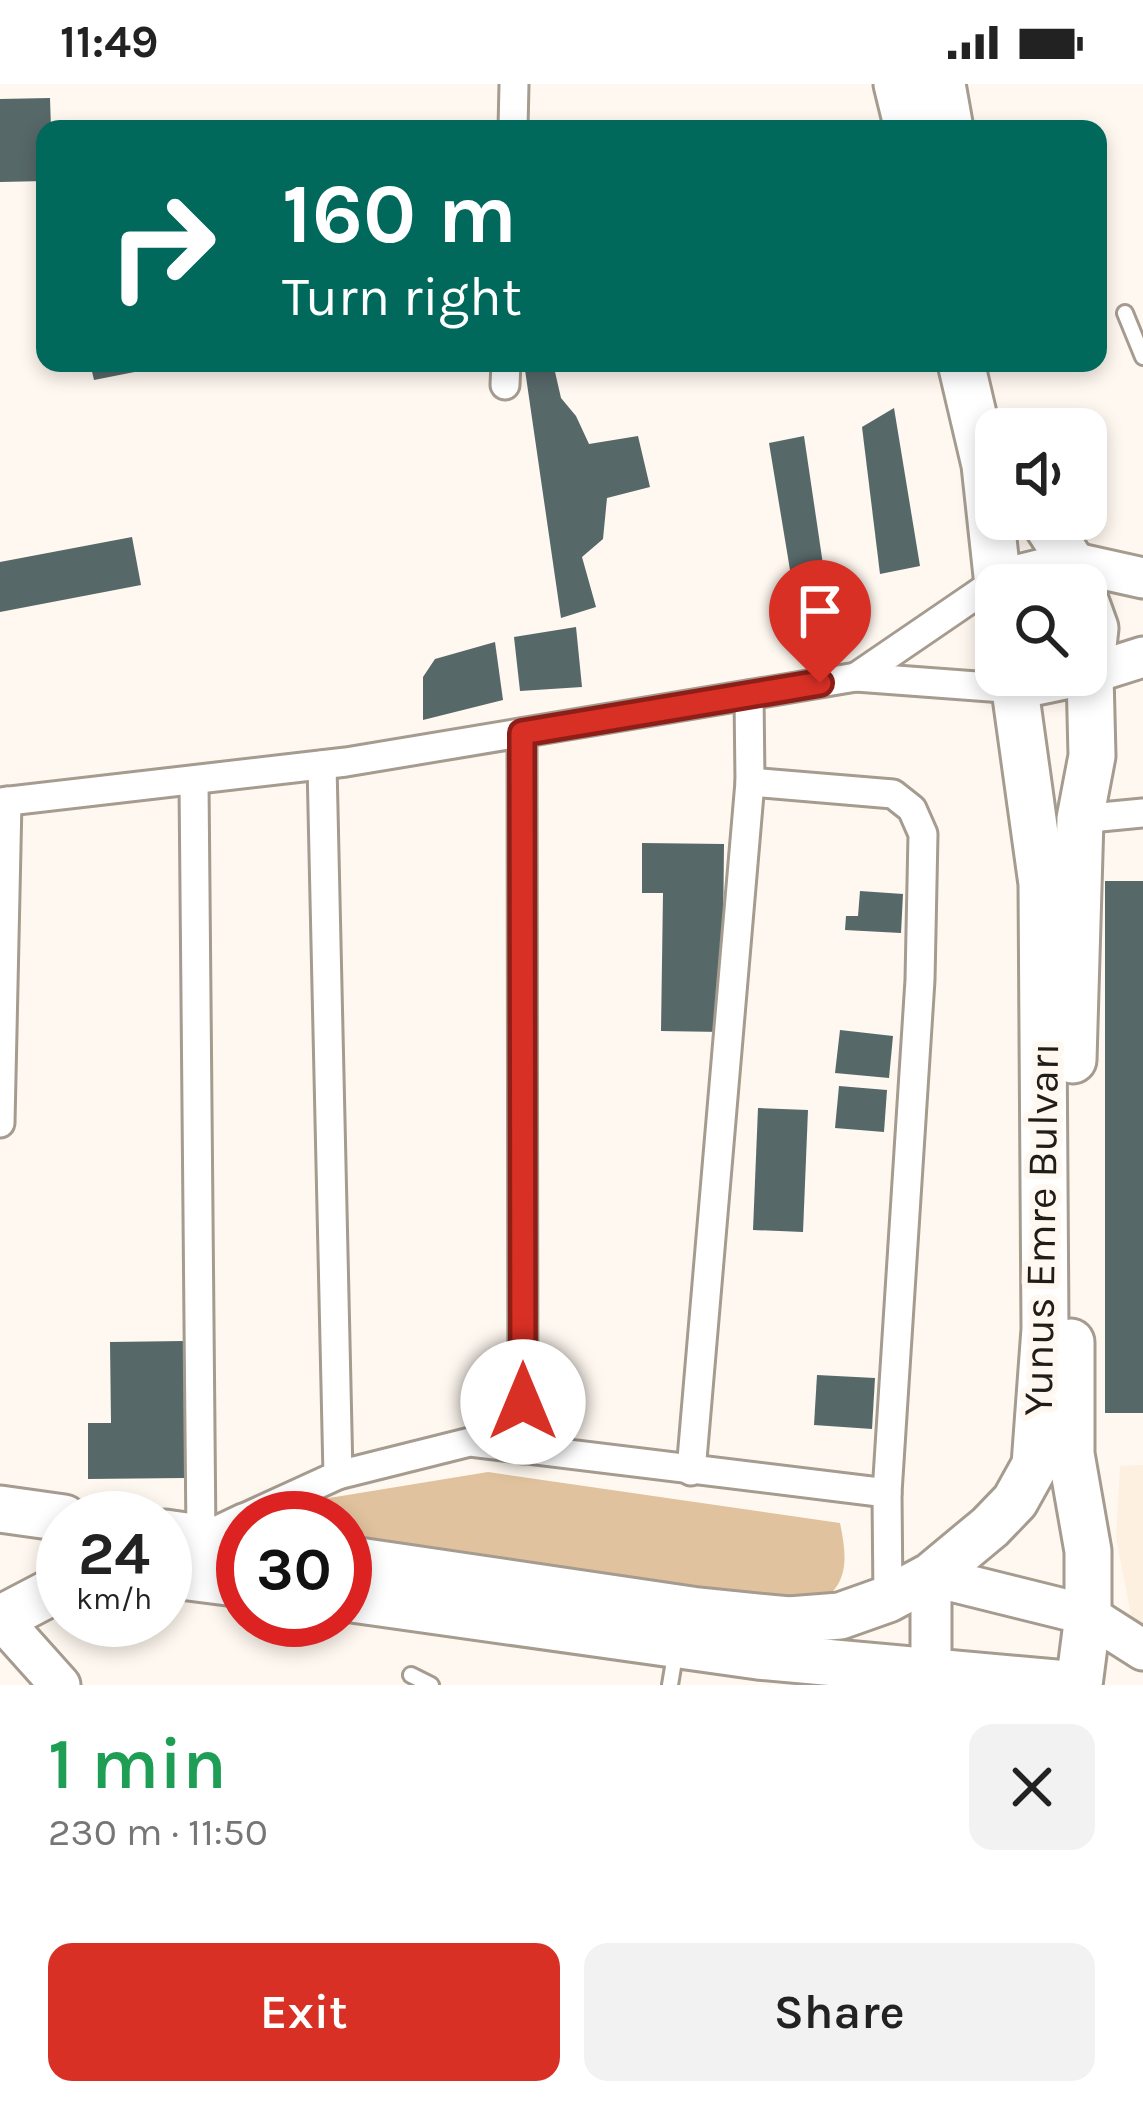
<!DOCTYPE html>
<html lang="en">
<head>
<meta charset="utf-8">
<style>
	body { margin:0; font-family:Karla,sans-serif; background:#f2f2f2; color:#222; height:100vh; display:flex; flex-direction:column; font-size:45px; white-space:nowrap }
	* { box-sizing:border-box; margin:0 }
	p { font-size:39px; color:#767676 }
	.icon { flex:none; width:66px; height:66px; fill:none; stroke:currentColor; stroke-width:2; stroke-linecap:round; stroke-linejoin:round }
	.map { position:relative; height:1601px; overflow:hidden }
	.sheet { display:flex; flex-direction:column; background:#fff; flex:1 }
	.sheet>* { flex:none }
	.top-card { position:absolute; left:36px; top:36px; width:1071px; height:252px; border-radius:24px; box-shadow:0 6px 18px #0003; background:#00695c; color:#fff; overflow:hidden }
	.fabs { position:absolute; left:975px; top:324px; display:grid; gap:24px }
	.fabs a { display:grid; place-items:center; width:132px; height:132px; border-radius:24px; background:#fff; box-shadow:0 6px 18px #0003; font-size:60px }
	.speed { position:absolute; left:36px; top:1407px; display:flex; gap:24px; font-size:60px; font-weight:700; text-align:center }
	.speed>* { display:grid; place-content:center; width:156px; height:156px; border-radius:50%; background:#fff; box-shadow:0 6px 18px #0003; line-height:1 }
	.speed small { font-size:30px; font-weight:400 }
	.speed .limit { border:18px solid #d22; background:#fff; color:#111 }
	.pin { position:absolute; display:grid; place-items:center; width:102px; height:102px; color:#fff; margin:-123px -51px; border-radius:50% 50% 50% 0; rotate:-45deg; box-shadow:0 0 12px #0007 }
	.pin .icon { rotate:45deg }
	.me { position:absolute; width:132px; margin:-66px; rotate:0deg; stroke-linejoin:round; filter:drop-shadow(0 0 9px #0008) }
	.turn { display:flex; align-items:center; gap:42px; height:252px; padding:0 48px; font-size:54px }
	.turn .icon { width:156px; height:156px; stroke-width:2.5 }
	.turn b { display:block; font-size:84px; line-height:102px }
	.round { display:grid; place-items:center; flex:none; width:126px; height:126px; border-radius:24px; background:#f2f2f2 }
	.headline { display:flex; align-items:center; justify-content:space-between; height:204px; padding:0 48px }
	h1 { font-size:72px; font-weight:600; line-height:90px; color:#1e9e55 }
	.cta { display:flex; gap:24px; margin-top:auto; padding:24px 48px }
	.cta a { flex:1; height:138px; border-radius:24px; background:#d93025; color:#fff; font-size:48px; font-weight:600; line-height:138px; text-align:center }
	.cta a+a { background:#f2f2f2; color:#222 }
	.status { display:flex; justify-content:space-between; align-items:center; height:84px; padding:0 60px; background:#fff; direction:ltr }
	.status svg { height:33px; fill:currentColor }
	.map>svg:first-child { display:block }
	.built { fill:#fdf0e0 }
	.green { fill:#e1c29e }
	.building { fill:#576869 }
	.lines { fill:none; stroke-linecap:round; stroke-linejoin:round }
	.lane-casing { stroke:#a59b8f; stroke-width:20 }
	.street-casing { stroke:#a59b8f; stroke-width:33 }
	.secondary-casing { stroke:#a59b8f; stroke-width:45 }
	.primary-casing { stroke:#a59b8f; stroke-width:51 }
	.lane { stroke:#fff; stroke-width:14 }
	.street { stroke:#fff; stroke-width:27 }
	.secondary { stroke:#fff; stroke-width:39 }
	.primary { stroke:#fff; stroke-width:45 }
	.route-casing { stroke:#8d1f18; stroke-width:30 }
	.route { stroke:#d93025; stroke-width:21 }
	.labels { text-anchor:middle; stroke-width:12; stroke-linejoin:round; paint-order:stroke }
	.street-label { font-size:42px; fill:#201c18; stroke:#fef8f0 }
</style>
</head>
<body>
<div class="status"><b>11:49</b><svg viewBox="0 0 49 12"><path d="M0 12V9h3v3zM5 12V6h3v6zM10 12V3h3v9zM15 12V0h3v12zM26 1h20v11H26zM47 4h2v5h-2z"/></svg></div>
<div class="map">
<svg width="1143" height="1601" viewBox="0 0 1143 1601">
	<rect width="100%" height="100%" fill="#fef8f0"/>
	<path class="built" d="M1143,1381V1546L1131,1531L1116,1453L1120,1382Z"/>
	<path class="green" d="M488,1388L840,1439C847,1473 850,1501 817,1520L345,1462V1434H280L323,1415Z"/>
	<g class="building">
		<path d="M50,14L51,45H45V97L0,98V15Z"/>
		<path d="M90,279H170V281L94,296Z"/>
		<path d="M524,279H553L561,314L576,332L589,360L638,352L650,403L607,414L603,455L582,473L596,523L561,534Z"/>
		<path d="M894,324L920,482L880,490L862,343Z"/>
		<path d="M804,352L825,494L794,510L769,359Z"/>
		<path d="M132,453L141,501L0,528V478Z"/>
		<path d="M576,543L582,603L520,607L514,553Z"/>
		<path d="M495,558L503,616L423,636V593L435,575Z"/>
		<path d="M642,759L724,760L722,948L661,947L663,809H642Z"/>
		<rect x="1105" y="797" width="38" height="532"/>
		<path d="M860,807L903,810L901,849L845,846L846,832H858Z"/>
		<path d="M840,946L893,952L889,994L835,989Z"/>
		<path d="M839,1002L887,1006L884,1048L835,1044Z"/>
		<path d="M758,1024L808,1026L803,1148L753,1146Z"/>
		<path d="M184,1257L185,1394L88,1395V1339H111L110,1258Z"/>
		<path d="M817,1291L875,1294L872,1345L814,1341Z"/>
	</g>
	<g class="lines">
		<defs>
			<g id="lane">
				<path d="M1125,229L1143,273"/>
				<path d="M411,1591L431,1601"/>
				<path d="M670,1601L676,1565"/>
			</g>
			<g id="street">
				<path d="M513,45L514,0"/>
				<path d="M505,301L506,279"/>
				<path d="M856,593L998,496"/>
				<path d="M522,649L523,1365"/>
				<path d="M322,681L338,1391"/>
				<path d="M750,698L893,710L912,725L923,750L920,896L887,1409L888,1515"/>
				<path d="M194,699L201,1454L243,1434"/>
				<path d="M0,718L346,678L856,593L1017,605"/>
				<path d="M1080,735L1143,729"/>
				<path d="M0,1039L7,717"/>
				<path d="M691,1387L750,698L749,611"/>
				<path d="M244,1434L338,1391L470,1358L887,1409"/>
			</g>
			<g id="secondary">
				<path d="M998,496L1071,478L1143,494"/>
				<path d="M1086,591L1143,573"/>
				<path d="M1017,605L1084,591"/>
				<path d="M0,1534L60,1601"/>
				<path d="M931,1588V1492L1088,1531L1143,1566"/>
			</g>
			<g id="primary">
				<path d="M897,0L908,45"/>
				<path d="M942,0L950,45"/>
				<path d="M961,279L985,381L998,501"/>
				<path d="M1043,435L1071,478L1080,501"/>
				<path d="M1073,976L1080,735L1092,672L1090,590L1095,544L1086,519"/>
				<path d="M1071,1258V1370L1088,1467V1531L1079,1601"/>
				<path d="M0,1425L64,1434"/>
				<path d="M165,1449L243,1460"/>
				<path d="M345,1475L698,1527L789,1536L840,1532L888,1515L931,1492L990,1443L1015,1417L1035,1381L1045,1245L1042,800L1013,591"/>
				<path d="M165,1490L243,1500"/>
				<path d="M345,1514L758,1572L1078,1601"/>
				<path d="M0,1535L63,1502"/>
			</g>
		</defs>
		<use href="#lane" class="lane-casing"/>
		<use href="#street" class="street-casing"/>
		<use href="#secondary" class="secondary-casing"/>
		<use href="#primary" class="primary-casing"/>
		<use href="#lane" class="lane"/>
		<use href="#street" class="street"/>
		<use href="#secondary" class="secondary"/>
		<use href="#primary" class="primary"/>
	</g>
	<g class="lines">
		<defs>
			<path id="route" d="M523,1318L522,649L820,599"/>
		</defs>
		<use href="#route" class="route-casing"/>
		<use href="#route" class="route"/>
	</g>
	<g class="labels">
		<g class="street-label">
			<text transform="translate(1040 1145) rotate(-89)" y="15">Yunus Emre Bulvarı</text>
		</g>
	</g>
</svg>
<div class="fabs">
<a><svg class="icon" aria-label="sound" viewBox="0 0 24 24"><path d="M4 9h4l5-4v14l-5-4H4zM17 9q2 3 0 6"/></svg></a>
<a><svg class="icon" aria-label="search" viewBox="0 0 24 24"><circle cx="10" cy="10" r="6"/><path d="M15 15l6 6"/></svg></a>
</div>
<div class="speed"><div>24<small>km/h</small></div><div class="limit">30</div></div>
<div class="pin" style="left:820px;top:599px;background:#d93025"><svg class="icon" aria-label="arrive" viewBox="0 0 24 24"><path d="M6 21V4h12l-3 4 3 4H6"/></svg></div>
<svg class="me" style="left:523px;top:1318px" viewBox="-20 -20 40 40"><circle r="19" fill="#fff"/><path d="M0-13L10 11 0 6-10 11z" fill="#d93025"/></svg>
<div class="top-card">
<div class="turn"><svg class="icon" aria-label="right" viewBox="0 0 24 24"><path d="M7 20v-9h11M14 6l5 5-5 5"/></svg><div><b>160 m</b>Turn right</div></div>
</div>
</div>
<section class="sheet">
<div class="headline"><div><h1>1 min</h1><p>230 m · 11:50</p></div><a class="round"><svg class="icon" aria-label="close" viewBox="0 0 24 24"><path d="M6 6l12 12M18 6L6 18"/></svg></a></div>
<div class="cta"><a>Exit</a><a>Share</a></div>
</section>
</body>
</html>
